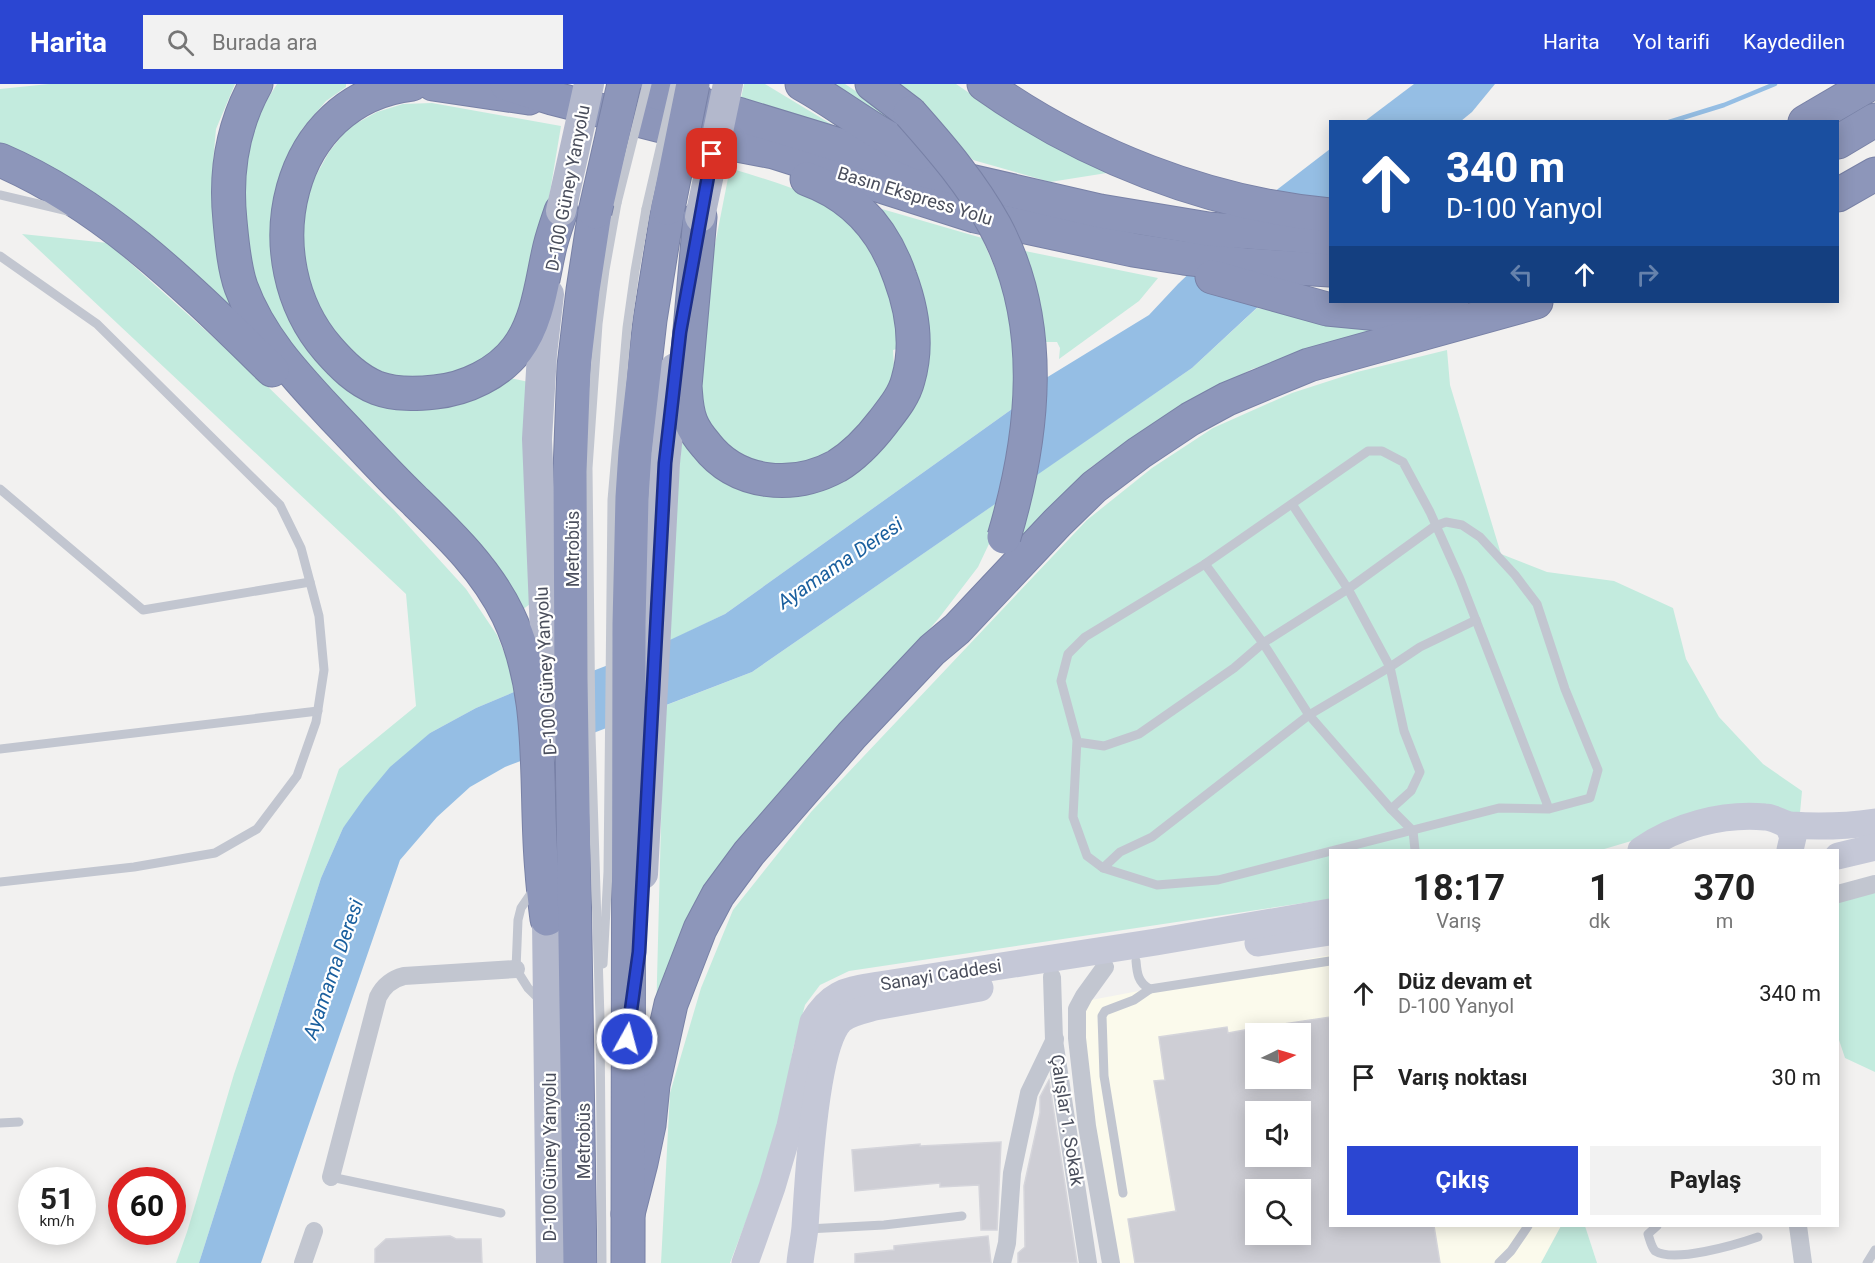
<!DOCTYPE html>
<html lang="tr">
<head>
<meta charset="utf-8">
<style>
	body { margin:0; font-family:Roboto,sans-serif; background:#f2f2f2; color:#222; height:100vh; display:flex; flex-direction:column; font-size:22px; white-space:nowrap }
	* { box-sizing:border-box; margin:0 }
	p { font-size:20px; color:#767676 }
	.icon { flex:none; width:33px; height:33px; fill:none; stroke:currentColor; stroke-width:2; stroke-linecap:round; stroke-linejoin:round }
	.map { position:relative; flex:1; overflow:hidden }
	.details { position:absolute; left:1329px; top:765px; width:510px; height:378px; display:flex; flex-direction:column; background:#fff; border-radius:0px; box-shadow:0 3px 15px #0003 }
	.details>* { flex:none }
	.banner { position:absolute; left:1329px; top:36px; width:510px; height:183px; border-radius:0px; box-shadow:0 3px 15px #0003; background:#1a4fa0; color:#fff; overflow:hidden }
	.needle { width:39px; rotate:85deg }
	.buttons { position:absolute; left:1245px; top:939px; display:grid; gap:12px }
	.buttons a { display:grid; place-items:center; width:66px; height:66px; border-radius:0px; background:#fff; box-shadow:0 3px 15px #0003; font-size:30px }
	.speed { position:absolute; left:18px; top:1083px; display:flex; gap:12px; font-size:30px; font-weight:700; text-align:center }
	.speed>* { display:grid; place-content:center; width:78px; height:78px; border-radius:50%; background:#fff; box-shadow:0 3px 15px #0003; line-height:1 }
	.speed small { font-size:15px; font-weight:400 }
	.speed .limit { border:9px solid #d22; background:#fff; color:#111 }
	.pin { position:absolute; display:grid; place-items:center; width:51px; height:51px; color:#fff; margin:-26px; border-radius:12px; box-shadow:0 3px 9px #0006 }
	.me { position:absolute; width:66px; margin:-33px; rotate:7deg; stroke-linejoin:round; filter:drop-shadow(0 0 4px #0008) }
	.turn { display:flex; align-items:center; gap:21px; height:126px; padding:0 18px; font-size:27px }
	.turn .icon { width:78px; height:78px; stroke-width:2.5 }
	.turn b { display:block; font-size:42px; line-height:51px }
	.lanes { display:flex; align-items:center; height:57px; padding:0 18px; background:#0003; justify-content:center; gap:30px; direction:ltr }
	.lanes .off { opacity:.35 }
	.eta { display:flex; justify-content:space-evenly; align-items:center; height:102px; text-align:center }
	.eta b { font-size:36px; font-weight:700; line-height:42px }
	.cta { display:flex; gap:12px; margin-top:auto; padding:12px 18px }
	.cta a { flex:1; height:69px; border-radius:0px; background:#2b46d2; color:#fff; font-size:24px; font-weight:700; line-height:69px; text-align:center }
	.cta a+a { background:#f2f2f2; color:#222 }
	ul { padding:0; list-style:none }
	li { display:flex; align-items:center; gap:18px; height:84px; padding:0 18px }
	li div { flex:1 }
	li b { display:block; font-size:22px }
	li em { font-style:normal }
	header { display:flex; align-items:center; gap:36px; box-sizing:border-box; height:84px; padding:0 30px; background:#2b46d2; color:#fff }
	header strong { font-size:28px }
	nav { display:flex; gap:33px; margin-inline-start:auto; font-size:21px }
	.search { width:420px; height:54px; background:#f2f2f2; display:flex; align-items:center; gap:15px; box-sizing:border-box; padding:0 21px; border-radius:0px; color:#767676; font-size:22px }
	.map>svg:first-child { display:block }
	.commercial { fill:#fbfaec; fill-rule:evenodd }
	.green { fill:#c3ebde }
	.water { fill:#95bee4 }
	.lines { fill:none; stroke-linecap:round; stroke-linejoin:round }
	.stream { stroke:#95bee4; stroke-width:4.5 }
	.building { fill:#ceced5; stroke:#d5d5db; stroke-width:1.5; fill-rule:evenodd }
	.highway-casing { stroke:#7881a6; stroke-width:35 }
	.lane { stroke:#c2c6d0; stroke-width:9 }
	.street { stroke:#c2c6d0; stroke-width:18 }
	.secondary { stroke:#c5c8d7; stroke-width:27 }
	.primary { stroke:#b3b8cc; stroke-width:30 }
	.highway { stroke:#8d96ba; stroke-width:33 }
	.highway-bridge-casing { stroke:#7881a6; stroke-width:35; stroke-linecap:butt }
	.lane-bridge { stroke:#c2c6d0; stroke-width:9 }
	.primary-bridge { stroke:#b3b8cc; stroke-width:30 }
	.highway-bridge { stroke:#8d96ba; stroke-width:33 }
	.route-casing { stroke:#1c2e88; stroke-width:15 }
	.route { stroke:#2b46d2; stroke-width:10 }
	.labels { text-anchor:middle; stroke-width:4.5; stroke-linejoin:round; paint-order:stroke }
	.street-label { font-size:18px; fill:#4a4e5c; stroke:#fff }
	.water-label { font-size:20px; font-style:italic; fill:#1a5f9e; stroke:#fff }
</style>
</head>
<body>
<header>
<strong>Harita</strong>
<div class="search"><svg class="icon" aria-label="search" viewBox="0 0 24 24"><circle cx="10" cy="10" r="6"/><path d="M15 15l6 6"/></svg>Burada ara</div>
<nav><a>Harita</a><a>Yol tarifi</a><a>Kaydedilen</a></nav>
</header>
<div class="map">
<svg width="1875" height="1179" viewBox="0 0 1875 1179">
	<rect width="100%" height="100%" fill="#f2f1f0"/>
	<path class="commercial" d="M1330,871V1142H1561L1541,1179H1116L1075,919ZM1256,950H1300V994H1256ZM1256,1028H1300V1072H1256ZM1256,1106H1300V1150H1256Z"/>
	<g class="green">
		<path d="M49,0H235L216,45L212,90L216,146L245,236L0,63V5Z"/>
		<path d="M277,0H346V3L326,17L302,45L280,90L271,129L277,175L289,224L415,325C456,326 477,318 510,294L529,298L530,520L522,526L492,473L343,326L272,235L252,187L246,149L243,108L247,69L259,29Z"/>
		<path d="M744,0H765L841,46L741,14Z"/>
		<path d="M821,0H845L884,26L907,51Z"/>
		<path d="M890,0H956L1027,48L1113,88L1050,98L973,76L946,49Z"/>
		<path d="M432,19L561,42L534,204L517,248L473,287L390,298L349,274L313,218L304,178L303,143L308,106L329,68L348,44L377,28L403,20Z"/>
		<path d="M730,84C760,94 794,102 821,118C872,148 894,208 900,264L893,266L894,282L891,299L883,317L834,369L805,382L744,381L697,336L710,186Z"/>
		<path d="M875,123L982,154L1006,210L1019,260V320L725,530L665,559L682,353L807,407L924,280Z"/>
		<path d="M22,150L108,159L260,295L394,426L466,505L497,551L513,590L514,608L476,624L430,649L343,744L321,794L199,1179H176L187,1148L234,990L339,685L416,622L406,510Z"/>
		<path d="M1025,167L1158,194L1139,217L1059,275L1060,264L1057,258H1044L1043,236Z"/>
		<path d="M1257,224L1394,246L1252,285L1172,329L1091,383L1015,463L1033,393L1192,284Z"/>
		<path d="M1447,266L1450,301L1501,470L1547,488L1614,497L1673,524L1686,575L1719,633L1763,680L1802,707L1800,729L1638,755L1601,766H1330V815L849,887L820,901L805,921L793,965L786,1007L770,1074L730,1179H661L670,1009L701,904L733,826L811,728L1087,436L1152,384L1213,344L1292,309L1357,288Z"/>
		<path d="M1005,413L997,443L978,483L939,534L708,802L656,935L664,622L752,588Z"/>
		<path d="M1875,805V988L1845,974L1838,953V813Z"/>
		<path d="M1561,1142H1585L1597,1179H1541Z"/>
	</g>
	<g class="water">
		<path d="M1414,0H1495L1472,28L1461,37H1365Z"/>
		<path d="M1330,65V156L1192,284L752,588L505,683L470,703L437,733L400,776L261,1179H199L321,794L343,744L365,713L390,683L430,649L476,624L514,608L533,610L655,563L725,530L1019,320L1046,294L1149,231L1178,200L1274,108Z"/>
	</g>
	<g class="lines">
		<path class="stream" d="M1669,38L1724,21L1775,0"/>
	</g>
	<g class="building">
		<path d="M1330,933V1142H1434L1440,1179H1135L1128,1135L1176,1127L1154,997L1165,996L1159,953L1227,943L1228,949L1256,944V994H1300V950H1271L1270,942ZM1256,1028H1300V1072H1256ZM1256,1106H1300V1150H1256Z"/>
		<path d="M1049,996L1077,1179H1018V1169L1025,1163L1024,1102L1040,1029V1013Z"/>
		<path d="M1001,1058L997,1146H981L979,1101L940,1103V1099L855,1107L852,1066L920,1060V1062Z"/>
		<path d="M450,1152L456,1155H481L482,1179H375V1165L386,1155Z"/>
		<path d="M988,1152L991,1179H855V1170L894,1166V1162Z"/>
	</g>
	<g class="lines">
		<defs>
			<g id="highway">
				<path d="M256,0C232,43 225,89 230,137C232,158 234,183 241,203C260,255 297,293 334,333C360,360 385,388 413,415C449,450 486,485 508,531C547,612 534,702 542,788C543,804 545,819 547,835"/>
				<path d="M412,0C284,15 251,176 328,265C342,281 357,296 377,304C396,311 416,310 435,308C466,305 499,289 517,265C539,236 542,195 550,162C553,150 557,139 561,127"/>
				<path d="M433,0L529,14"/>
				<path d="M507,0L552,14L732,60L774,68L975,132L1133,166L1184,174L1245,181L1330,186"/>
				<path d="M626,0L741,31L918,85L1100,127L1208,145L1330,154"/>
				<path d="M802,0C842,22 876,52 920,69"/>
				<path d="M872,0L910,29"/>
				<path d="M984,0C1084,71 1208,120 1330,131"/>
				<path d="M1805,38L1870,0"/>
				<path d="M1838,58L1875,36"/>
				<path d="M0,76C107,122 190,206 272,286"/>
				<path d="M1838,111L1875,90"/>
				<path d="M700,133L685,302C686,314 686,326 691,338C694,346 700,354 706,361C737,401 793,406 837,382C855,371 870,355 883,338C893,325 904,312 908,296C918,262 912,225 900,193C884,146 854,112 807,95"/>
				<path d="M1212,193L1327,225L1390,231L1453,226"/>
				<path d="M628,1130L641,1079L649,1041L653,1001L671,920L700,845L718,811L749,769L852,651L932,566L957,545L1057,439L1094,403L1139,369L1190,335L1227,315L1309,281L1536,218"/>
				<path d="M580,1179L571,595L570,387L574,282L583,206L595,128"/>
				<path d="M628,1179L629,540L632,413L635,368L650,236L668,124"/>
			</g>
		</defs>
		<use href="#highway" class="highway-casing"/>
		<g class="lane">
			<path d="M0,111L68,127"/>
			<path d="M0,172L97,240L280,421L301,464L319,532L324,586L316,638L297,692L257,745L215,769L134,783L0,798"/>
			<path d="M0,405L143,526L310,498"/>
			<path d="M1205,480L1263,559L1309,631L1391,725L1413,747L1415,766"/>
			<path d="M1077,658L1104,662L1139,650L1234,584L1263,559L1348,505L1435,442L1446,438L1462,441L1480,453L1515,491L1537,520L1565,605L1598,686L1590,714L1549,725L1499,724L1218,796L1157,801L1103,784L1087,772L1073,733L1077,656L1061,597L1068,570L1085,553L1205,480L1368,367H1382L1403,378L1430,428L1460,495L1549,725"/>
			<path d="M0,665L318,627"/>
			<path d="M1391,725L1411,707L1420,688L1404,647L1390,583L1420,563L1476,536"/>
			<path d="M1103,784L1120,768L1152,753L1309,631L1390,583L1348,505L1292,420"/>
			<path d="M534,805L521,824L518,836L516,885L528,904L540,916"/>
			<path d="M1136,877C1137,889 1138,899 1150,905L1330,877"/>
			<path d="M603,880L608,788L612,416L627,244L635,187L646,125"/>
			<path d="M0,1039L19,1038"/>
			<path d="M331,1093L501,1129"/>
			<path d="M1123,1109L1104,992L1102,932L1105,927L1134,916L1150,905"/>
			<path d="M1657,1142L1648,1150C1650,1156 1651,1162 1655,1167C1674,1179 1735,1161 1758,1153"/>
			<path d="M807,1145L884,1141L962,1132"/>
			<path d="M602,1179L600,934L591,650L588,384L598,240L605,186L617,119"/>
			<path d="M1499,1179L1511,1167L1528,1142"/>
			<path d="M1867,1179L1875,1166"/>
		</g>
		<g class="street">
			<path d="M1838,810L1875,800"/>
			<path d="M1105,883L1084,912L1077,925V954L1087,1042L1111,1179"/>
			<path d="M1052,893L1054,956L1088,1179"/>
			<path d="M331,1093L378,913C384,901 392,895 404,892L516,885"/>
			<path d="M1798,1142L1803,1179"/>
			<path d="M303,1179L314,1147"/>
			<path d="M1002,1179L1007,1159L1012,1089L1029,1009L1055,955"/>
		</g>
		<g class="secondary">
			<path d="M1788,741L1793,753L1790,766"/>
			<path d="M1641,766C1675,742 1723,729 1765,733C1774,733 1782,740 1791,741C1819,743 1847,742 1875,738"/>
			<path d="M1838,772L1875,763"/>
			<path d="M1258,859L1330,848"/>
			<path d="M745,1179L772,1103L790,1042L813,938C832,907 846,907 879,901L1156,858L1330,828"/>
			<path d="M800,1179C801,1167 804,1155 805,1143C808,1101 814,963 841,936C849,929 864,926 875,923L980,904"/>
		</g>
		<g class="primary">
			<path d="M549,647L537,355L542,270L549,210"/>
			<path d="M643,790L665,379L675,284"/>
			<path d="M549,809L547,835L551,1179"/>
		</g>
		<use href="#highway" class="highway"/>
		<defs>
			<g id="highway-bridge">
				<path d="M910,29C942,65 972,100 995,142C1047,239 1034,352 1004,453"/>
				<path d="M668,124L693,0"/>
				<path d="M595,128L624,0"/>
			</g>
		</defs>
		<use href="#highway-bridge" class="highway-bridge-casing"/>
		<g class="lane-bridge">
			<path d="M617,119L647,0"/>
			<path d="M646,125L675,0"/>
		</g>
		<g class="primary-bridge">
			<path d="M561,127L589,0"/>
			<path d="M700,133L728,0"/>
		</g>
		<use href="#highway-bridge" class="highway-bridge"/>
	</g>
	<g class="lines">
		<defs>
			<path id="route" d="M627,955L639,868L665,379L680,248L712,70"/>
		</defs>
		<use href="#route" class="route-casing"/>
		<use href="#route" class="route"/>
	</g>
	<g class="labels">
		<g class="street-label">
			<text transform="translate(568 104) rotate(-79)" y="6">D-100 Güney Yanyolu</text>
			<text transform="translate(915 112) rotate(17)" y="6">Basın Ekspress Yolu</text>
			<text transform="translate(573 465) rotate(-90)" y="6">Metrobüs</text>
			<text transform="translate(546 587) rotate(-93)" y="6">D-100 Güney Yanyolu</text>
			<text transform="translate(941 891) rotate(-9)" y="6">Sanayi Caddesi</text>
			<text transform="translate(1067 1036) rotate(81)" y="6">Çalışlar 1. Sokak</text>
			<text transform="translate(584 1057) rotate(-90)" y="6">Metrobüs</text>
			<text transform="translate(550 1073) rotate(-90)" y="6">D-100 Güney Yanyolu</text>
		</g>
		<g class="water-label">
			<text transform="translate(840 479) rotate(-34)" y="7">Ayamama Deresi</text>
			<text transform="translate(333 885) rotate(-71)" y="7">Ayamama Deresi</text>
		</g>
	</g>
</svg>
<div class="buttons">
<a><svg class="needle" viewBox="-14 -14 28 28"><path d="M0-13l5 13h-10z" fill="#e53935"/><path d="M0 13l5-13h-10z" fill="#767676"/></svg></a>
<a><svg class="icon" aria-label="sound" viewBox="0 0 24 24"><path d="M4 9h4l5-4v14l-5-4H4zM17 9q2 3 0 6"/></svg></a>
<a><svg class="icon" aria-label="search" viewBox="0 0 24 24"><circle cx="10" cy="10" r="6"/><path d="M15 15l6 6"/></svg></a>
</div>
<div class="speed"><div>51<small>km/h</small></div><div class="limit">60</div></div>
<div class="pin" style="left:712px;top:70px;background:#d93025"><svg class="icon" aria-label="arrive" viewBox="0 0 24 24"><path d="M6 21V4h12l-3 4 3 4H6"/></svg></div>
<svg class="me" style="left:627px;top:955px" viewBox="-20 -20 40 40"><circle r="17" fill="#2b46d2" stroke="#fff" stroke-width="3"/><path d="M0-11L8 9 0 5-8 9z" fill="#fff"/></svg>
<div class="banner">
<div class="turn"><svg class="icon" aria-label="ahead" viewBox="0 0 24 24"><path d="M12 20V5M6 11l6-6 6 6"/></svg><div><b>340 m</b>D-100 Yanyol</div></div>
<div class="lanes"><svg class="icon off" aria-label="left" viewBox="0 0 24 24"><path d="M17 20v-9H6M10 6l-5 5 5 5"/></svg><svg class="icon" aria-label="ahead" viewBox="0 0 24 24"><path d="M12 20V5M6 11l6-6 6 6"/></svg><svg class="icon off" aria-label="right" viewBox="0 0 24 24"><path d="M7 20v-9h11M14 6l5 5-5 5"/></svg></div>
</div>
<section class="details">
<div class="eta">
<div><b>18:17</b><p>Varış</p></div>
<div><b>1</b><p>dk</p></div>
<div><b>370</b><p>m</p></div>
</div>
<ul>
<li><svg class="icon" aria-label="ahead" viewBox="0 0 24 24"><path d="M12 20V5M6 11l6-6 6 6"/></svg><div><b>Düz devam et</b><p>D-100 Yanyol</p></div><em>340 m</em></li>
<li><svg class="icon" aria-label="arrive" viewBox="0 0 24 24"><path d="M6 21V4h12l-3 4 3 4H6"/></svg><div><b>Varış noktası</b></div><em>30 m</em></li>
</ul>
<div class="cta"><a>Çıkış</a><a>Paylaş</a></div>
</section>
</div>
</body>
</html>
